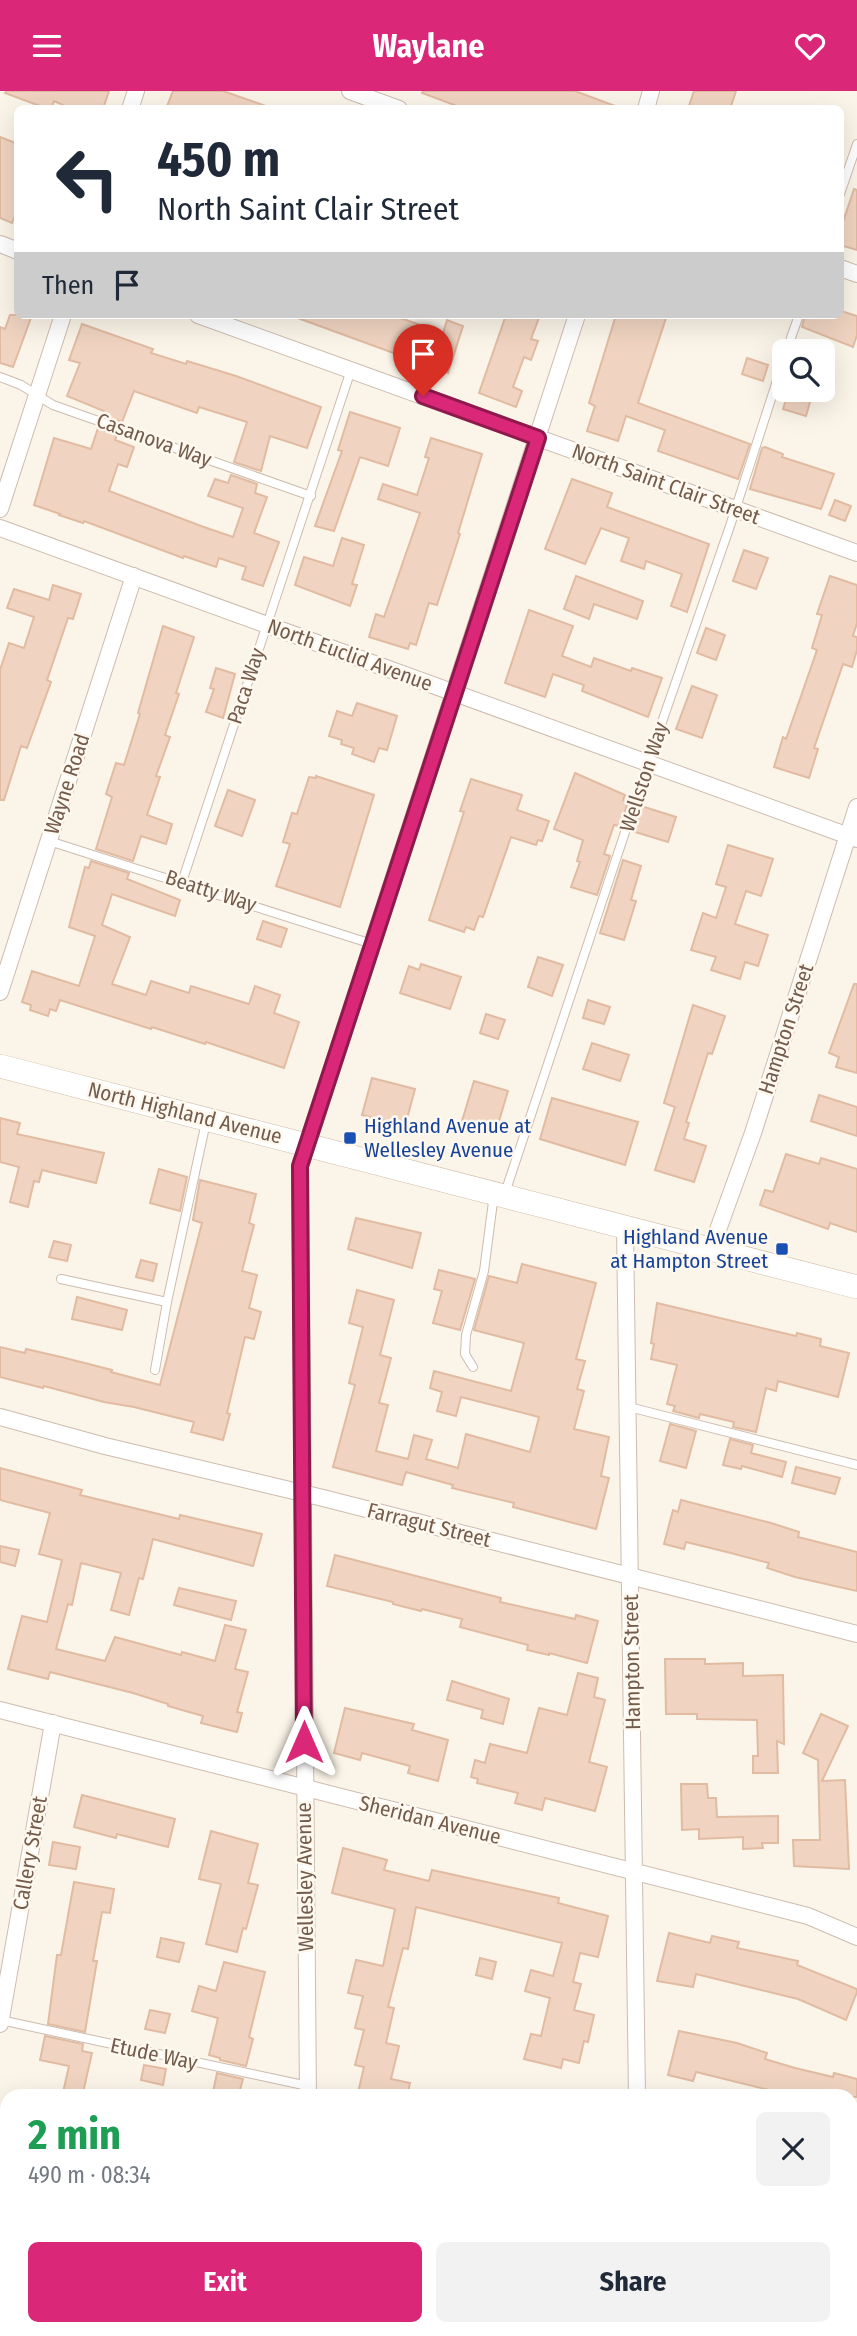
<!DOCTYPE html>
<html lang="en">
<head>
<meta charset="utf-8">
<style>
	body { margin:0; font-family:"Fira Sans Condensed",sans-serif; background:#f2f2f3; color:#1f2937; height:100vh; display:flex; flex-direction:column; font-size:26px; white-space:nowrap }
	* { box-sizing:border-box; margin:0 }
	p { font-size:23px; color:#747a83 }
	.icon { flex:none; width:38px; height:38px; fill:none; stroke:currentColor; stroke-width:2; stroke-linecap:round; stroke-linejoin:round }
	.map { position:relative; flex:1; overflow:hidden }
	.side { position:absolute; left:0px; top:1998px; width:858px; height:247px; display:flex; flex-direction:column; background:#fff; border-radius:21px 21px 0 0; box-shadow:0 7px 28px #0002 }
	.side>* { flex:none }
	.hud { position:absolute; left:14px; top:14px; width:830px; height:214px; border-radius:10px; box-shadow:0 7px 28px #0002; background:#fff; color:#1f2937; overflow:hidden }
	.controls { position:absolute; left:772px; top:248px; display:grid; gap:14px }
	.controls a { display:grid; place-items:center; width:63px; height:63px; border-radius:10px; background:#fff; box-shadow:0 7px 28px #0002; font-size:35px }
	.pin { position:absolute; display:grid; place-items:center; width:60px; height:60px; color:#fff; margin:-72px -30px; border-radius:50% 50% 50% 0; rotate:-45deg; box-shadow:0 0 7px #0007 }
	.pin .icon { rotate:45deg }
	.me { position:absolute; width:77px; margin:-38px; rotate:0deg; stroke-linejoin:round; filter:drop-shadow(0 0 5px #0008) }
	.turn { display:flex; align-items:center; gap:24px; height:147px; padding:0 28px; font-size:32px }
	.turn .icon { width:91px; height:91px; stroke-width:2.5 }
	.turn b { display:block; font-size:49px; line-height:60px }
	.then { display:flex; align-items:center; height:66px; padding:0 28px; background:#0003; gap:14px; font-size:26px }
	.round { display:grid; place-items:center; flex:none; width:74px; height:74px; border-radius:10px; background:#f2f2f3 }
	.overview { display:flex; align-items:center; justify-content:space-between; height:119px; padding:0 28px }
	h1 { font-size:42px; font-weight:700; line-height:52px; color:#1e9e55 }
	.cta { display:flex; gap:14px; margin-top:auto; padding:14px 28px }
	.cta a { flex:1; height:80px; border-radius:10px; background:#db2777; color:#fff; font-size:28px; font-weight:700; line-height:80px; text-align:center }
	.cta a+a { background:#f2f2f3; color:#1f2937 }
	header { display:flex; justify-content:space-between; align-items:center; height:91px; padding:0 28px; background:#db2777; color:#fff; font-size:32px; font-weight:700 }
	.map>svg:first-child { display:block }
	.building { fill:#f0d4c1; stroke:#e1bba2; stroke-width:2 }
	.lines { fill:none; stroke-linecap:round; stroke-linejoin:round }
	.lane-casing { stroke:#cdbcaf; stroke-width:10 }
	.street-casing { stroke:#cdbcaf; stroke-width:18 }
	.secondary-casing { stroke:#d0bdac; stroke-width:24 }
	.lane { stroke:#fff; stroke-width:8 }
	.street { stroke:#fff; stroke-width:16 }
	.secondary { stroke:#fff; stroke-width:23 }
	.route-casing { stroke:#8e194d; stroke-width:18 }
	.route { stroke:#db2777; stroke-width:12 }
	.transit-dot { fill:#1a4fb4; stroke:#fef8ee; stroke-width:2.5 }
	.labels { text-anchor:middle; stroke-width:5; stroke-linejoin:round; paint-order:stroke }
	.street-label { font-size:21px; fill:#745c4d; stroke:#fef8ee }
	.transit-label { font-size:21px; fill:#164399; stroke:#fef8ee; text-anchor:start }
</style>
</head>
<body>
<header><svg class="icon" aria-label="menu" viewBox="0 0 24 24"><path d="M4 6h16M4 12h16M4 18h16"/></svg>Waylane<svg class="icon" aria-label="heart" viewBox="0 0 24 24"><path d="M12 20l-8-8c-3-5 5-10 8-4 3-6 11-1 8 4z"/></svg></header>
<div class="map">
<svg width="857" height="2245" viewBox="0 0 857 2245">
	<rect width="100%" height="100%" fill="#fbf4e8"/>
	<g class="building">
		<path d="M6,0H109L103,18H72L54,10L51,18H48L5,2Z"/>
		<path d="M173,0H223L266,15L265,18H166Z"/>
		<path d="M423,0H575L618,16L617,18H465L422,2Z"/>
		<path d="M694,0H736L730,18H688Z"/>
		<path d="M0,46L18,53V117L12,132L0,127Z"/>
		<path d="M854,98L857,99V159L840,154V140Z"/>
		<path d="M841,220L857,225V244L853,256L802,236L805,224H840Z"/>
		<path d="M10,224H32L13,276L0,272V236L5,238Z"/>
		<path d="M295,224H392L443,242L447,229L463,235L448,282L295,226Z"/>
		<path d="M506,224H540L531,248L538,250L531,269L524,266L513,296L522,300L516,316L479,302Z"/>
		<path d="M616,224H667L638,312L750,353L738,388L658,360L665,339L626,325L618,350L587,340L595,315L589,312Z"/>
		<path d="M82,233L153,258L151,262L186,273L187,270L236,285L321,316L307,357L270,345L261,380L234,371L247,331L199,316L197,322L134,300L122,331L103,325L104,320L67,305L80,272L69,269Z"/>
		<path d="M747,267L768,274L763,290L742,283Z"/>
		<path d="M789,299H808L805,306L811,308L806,325L783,318Z"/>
		<path d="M350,321L400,337L388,375L360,366L334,440L315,435L342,360L338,359Z"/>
		<path d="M98,337L117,344L115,349L134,356L127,376L118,373L109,400L201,435L233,446L243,417L208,405L215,388L228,392L231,384L257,393L255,402L267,406L254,442L279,451L263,495L242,488L246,476L219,467L216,476L184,465L183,467L84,430L83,432L59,424L60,423L34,414L54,347L91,358Z"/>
		<path d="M431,347L482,363L458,442L460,443L437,514L429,512L416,554L410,552L408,558L369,546L376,523L384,526L420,422L378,408L383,393L417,404L429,367L425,366Z"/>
		<path d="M765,356L783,363L782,366L834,383L821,418L750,398L762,357Z"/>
		<path d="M572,388L612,402L607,416L709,453L687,521L671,515L682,483L646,470L644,478L621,470L629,447L601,437L585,473L545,458Z"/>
		<path d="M835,409L851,415L845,430L829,424Z"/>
		<path d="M342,447L364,454L352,493L357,494L350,515L295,494L304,466L333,475Z"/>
		<path d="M744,459L768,467L756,498L733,490Z"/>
		<path d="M576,485L643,510L637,528L594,513L589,528L564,518Z"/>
		<path d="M830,485L857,494V532L853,545L857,546V559L852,576L843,573L814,657L818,658L809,687L774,676L783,646L786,648L817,559L812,557L822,524L817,523Z"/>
		<path d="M53,494L81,503L73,528L68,527L47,589L51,591L27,657L21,655L4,709H0V579L9,552L24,557L34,526L7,517L14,498L49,509Z"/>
		<path d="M529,519L573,535L562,565L591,576L594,567L631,580L632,577L662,587L648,626L582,600L584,594L553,583L545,606L505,592Z"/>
		<path d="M163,535L194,546L176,602L179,603L165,644L170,646L156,685L160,686L147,724L172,733L166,753L141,745L133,770L96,758L112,706L106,703L116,672L124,674L140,623L138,622Z"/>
		<path d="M706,537L725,544L716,569L697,562Z"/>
		<path d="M216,577L235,583L223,627L206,621L214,598L210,597Z"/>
		<path d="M692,595L717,604L702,647L676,638Z"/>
		<path d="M357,612L397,625L387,659L379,657L374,671L352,663L354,657L341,653L342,649L329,645L337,620L352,625Z"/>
		<path d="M575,682L625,704L623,709L628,711L620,735L614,734L604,763L610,765L597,804L571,796L580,771L577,770L583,749L554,738Z"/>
		<path d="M316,685L374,704L340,816L276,795L290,753L283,751L292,722L297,723L309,686L316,687Z"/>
		<path d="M471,688L522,704L517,719L549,730L542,750L538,749L536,754L511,746L483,826L479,825L474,839L466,836L464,841L429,829L464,721L460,720Z"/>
		<path d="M228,699L255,709L242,745L215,735Z"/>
		<path d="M641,715L676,726L668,751L632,740Z"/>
		<path d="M728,754L773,768L761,805L746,800L735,833L768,844L758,875L745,871L740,888L711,879L716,866L691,859L703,822L716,827L726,796L716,793Z"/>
		<path d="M623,769L641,775L631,809L636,810L624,849L600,842Z"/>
		<path d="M91,770L129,782L127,788L180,809L175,825L112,803L102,834L130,846L112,893L146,904L151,890L189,902L191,895L249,913L255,895L280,904L274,922L299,931L284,977L206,951L205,953L152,936L151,938L60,909L56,920L50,918L48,925L30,919L31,914L22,911L32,880L79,895L95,845L69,836L85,776L89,777Z"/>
		<path d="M263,830L287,838L281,856L257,848Z"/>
		<path d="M538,866L563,874L552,905L528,896Z"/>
		<path d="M421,873L461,886L450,918L400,902L409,875L419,879Z"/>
		<path d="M854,893H857V982L836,976L839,966L829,962Z"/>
		<path d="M588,909L610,916L604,933L583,927Z"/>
		<path d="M693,914L725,925L712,963L708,962L686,1031L689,1032L684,1048L706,1055L694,1091L655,1079L675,1016L664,1012Z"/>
		<path d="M486,923L505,929L498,948L480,942Z"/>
		<path d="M592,952L629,964L620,990L583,978Z"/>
		<path d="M372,987L415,998L405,1035L362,1024Z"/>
		<path d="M474,990L508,1000L496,1040L462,1030Z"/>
		<path d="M819,1004L857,1016V1045L811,1030Z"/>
		<path d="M552,1007L638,1031L625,1074L540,1048Z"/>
		<path d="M0,1027L20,1032L17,1043L104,1062L96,1092L42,1079L39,1091L34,1090L28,1116L10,1111L19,1076L0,1071Z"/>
		<path d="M786,1063L819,1073L821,1067L857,1078V1141L830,1132L828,1138L760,1114L765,1099L773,1101Z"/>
		<path d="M159,1078L187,1086L180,1120L150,1112Z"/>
		<path d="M200,1089L256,1103L249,1132L254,1134L242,1180L257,1184L249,1217L261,1221L254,1248L245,1246L227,1322L230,1323L223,1349L191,1341L194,1331L134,1316L104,1311L44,1295L43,1297L0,1286V1256L25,1262L26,1258L61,1266L112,1279L111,1281L160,1294L202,1132L193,1129Z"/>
		<path d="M356,1127L421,1142L412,1177L348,1158Z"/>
		<path d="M54,1150L71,1154L67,1170L49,1166Z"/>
		<path d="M141,1169L157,1173L153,1190L136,1186Z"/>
		<path d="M522,1173L596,1192L576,1268L585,1270L577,1298L584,1300L574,1338L609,1346L601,1385L609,1387L596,1438L513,1416L514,1412L452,1397L453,1394L406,1381L402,1394L333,1376L355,1294L349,1292L363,1236L349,1232L357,1199L394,1209L380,1264L391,1267L379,1312L388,1314L376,1360L408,1368L414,1344L432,1349L426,1368L458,1377L466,1343L530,1361L539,1326L461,1306L456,1325L437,1320L442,1301L430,1297L434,1280L511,1300L524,1252L474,1239L489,1185L517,1192Z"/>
		<path d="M439,1179L475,1188L460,1239L433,1232L442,1200L434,1198Z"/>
		<path d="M77,1206L127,1219L122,1239L72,1228Z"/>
		<path d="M657,1212L796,1245L797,1242L821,1248L820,1255L849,1262L838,1306L778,1290L776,1300L766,1297L756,1341L733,1336L734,1331L700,1323L699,1327L673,1320L675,1315L667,1313L677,1274L651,1268L654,1253L651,1252Z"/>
		<path d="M670,1333L696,1340L686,1377L660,1370Z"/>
		<path d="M730,1348L753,1354L751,1362L786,1371L782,1386L742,1375L741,1378L723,1374Z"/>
		<path d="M796,1376L840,1387L835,1403L792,1392Z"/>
		<path d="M0,1377L82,1399L80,1404L179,1428L180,1424L262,1443L253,1475L153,1448L143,1488L139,1487L129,1524L111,1519L121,1482L81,1472L72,1514L68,1513L56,1558L105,1570L115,1546L181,1564L182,1561L215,1570L225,1534L246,1539L235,1578L248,1581L237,1621L242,1622L237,1641L201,1632L203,1625L168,1615V1613L133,1602L50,1581L48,1588L8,1578L22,1525L47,1531L62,1469L39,1463L50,1422L0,1409Z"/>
		<path d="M681,1409L771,1432L799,1441L798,1446L857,1461V1500L795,1486L767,1477L769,1472L727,1461L686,1451L684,1458L664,1453L673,1419L678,1421Z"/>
		<path d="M0,1455L19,1459L15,1475L0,1471Z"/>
		<path d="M335,1464L501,1507L500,1511L575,1528L576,1524L598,1530L587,1572L549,1562V1564L527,1559L528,1554L460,1536L462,1528L422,1518L421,1520L393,1513V1511L327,1495Z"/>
		<path d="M179,1497L236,1510L231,1529L174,1514Z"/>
		<path d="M665,1568H705V1573L743,1572V1585L783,1584L784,1653L777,1650L778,1682H753V1665H758L757,1629L697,1628V1623H666Z"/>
		<path d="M578,1582L598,1587L594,1606L605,1609L589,1671L607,1676L595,1720L545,1707L542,1719L515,1712L518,1702L477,1692L478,1688L471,1686L475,1669L485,1672L490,1653L527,1662L539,1617L567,1624Z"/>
		<path d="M452,1590L509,1608L503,1633L481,1627L483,1619L447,1609Z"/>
		<path d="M345,1617L414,1633L412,1639L448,1649L438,1690L408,1682L410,1675L362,1662L360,1669L334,1662Z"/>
		<path d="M821,1623L848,1635L822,1690L845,1689L849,1778L794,1775L793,1749H820L818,1669L803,1662Z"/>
		<path d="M681,1693H707L708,1707H716L717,1726L778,1725V1752H762L763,1757L743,1758V1746L699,1748V1738L682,1739Z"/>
		<path d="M82,1704L175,1728L168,1756L117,1743L116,1747L74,1736Z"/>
		<path d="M211,1740L258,1753L248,1792L258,1794L246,1838L243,1837L237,1861L206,1853L221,1793L199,1788Z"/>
		<path d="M53,1751L80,1756L76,1778L49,1774Z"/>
		<path d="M343,1757L387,1769L384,1779L429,1790L432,1779L559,1807L558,1812L608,1825L598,1866L580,1862L573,1891L581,1893L574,1919L594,1924L588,1951L584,1950L579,1972L563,1968L561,1977L524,1968L531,1943L541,1945L550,1907L525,1900L531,1879L553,1885L562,1852L416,1816L408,1858L403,1857L388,1916L394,1917L386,1952L399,1955L391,1988L410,1992L407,2006H357L364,1976L355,1974L364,1939L355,1937L363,1905L348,1902L356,1869L383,1875L395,1818L332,1802Z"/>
		<path d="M74,1791L114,1798L110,1822L102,1821L93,1870H97L85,1941L48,1933L57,1864H61Z"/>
		<path d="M669,1842L710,1852L712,1845L739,1851L737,1857L798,1870L797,1874L857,1898V1901L846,1929L798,1908L696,1883L693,1896L657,1890Z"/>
		<path d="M161,1847L184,1852L179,1871L157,1866Z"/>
		<path d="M480,1867L496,1871L492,1888L476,1884Z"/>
		<path d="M224,1871L265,1881L249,1946L253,1948L246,1975L220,1969V1967L209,1964L218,1927L192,1920L199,1895L216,1900Z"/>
		<path d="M150,1919L170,1923L165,1942L145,1938Z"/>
		<path d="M679,1940L737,1952L767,1962L765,1968L795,1977L833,1986L834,1982L857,1988V2006H798L696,1981L693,1990L668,1984Z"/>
		<path d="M45,1945L83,1953L82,1960L92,1962L82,2006H62L69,1975L40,1969Z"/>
		<path d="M144,1974L166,1978L163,1994L141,1989Z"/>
		<path d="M217,1982L243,1988L238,2006H212Z"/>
	</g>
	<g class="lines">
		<defs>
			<g id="lane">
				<path d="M840,103L857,53"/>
				<path d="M786,261L799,224"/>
				<path d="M0,286L21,294L53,314L311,405"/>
				<path d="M49,750L372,853"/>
				<path d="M182,791L351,279"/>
				<path d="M505,1102L654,654L730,435L784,268"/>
				<path d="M61,1188L167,1211"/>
				<path d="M473,1276L465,1263L466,1244L484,1180L494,1103"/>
				<path d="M155,1279L167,1211L206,1031"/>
				<path d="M629,1316L857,1374"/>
				<path d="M0,1929L308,1995"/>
			</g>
			<g id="street">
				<path d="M350,0L399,18"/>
				<path d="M130,18L136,0"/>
				<path d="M646,18L651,0"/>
				<path d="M0,153L18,160"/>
				<path d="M840,177L857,183"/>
				<path d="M198,224L857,462"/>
				<path d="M0,418L63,224"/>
				<path d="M0,437L857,748"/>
				<path d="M0,901L134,485"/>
				<path d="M625,1136L637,2006"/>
				<path d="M711,1158L753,1042L857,716"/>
				<path d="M0,1326L105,1355L323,1407L857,1543"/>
				<path d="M0,1619L808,1825L857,1846"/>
				<path d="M0,1933L53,1632"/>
				<path d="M308,2006L300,1075L577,224"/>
				<path d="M850,2057L857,2059"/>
				<path d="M0,2087L7,2089"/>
				<path d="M702,2238L733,2245"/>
				<path d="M235,2245L236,2238"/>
				<path d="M637,2245L638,2238"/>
			</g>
			<path id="secondary" d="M0,975L857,1196"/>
		</defs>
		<use href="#lane" class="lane-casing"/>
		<use href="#street" class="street-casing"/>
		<use href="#secondary" class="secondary-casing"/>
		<use href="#lane" class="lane"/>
		<use href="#street" class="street"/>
		<use href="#secondary" class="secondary"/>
	</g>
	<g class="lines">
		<defs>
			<path id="route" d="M304,1651L300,1075L538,347L423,305"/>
		</defs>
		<use href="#route" class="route-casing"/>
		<use href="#route" class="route"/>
	</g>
	<g class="transit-dot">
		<rect x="343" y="1040" width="14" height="14" rx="3.5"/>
		<rect x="775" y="1151" width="14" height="14" rx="3.5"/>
	</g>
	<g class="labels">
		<g class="street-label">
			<text transform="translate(154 349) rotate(20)" y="7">Casanova Way</text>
			<text transform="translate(666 393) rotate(20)" y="7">North Saint Clair Street</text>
			<text transform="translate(350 564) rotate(20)" y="7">North Euclid Avenue</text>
			<text transform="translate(246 595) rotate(-72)" y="7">Paca Way</text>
			<text transform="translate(644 686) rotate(-72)" y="7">Wellston Way</text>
			<text transform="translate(67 693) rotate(-72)" y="7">Wayne Road</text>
			<text transform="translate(211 800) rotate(18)" y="7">Beatty Way</text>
			<text transform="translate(786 938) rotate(-72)" y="7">Hampton Street</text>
			<text transform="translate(185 1022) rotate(14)" y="7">North Highland Avenue</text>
			<text transform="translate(429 1434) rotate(14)" y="7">Farragut Street</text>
			<text transform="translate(632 1571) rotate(-91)" y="7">Hampton Street</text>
			<text transform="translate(430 1729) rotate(14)" y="7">Sheridan Avenue</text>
			<text transform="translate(30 1762) rotate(-80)" y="7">Callery Street</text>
			<text transform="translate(305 1786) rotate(-91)" y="7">Wellesley Avenue</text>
			<text transform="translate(154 1963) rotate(12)" y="7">Etude Way</text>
		</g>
		<g class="transit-label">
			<text x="364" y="1042">Highland Avenue at<tspan x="364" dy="24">Wellesley Avenue</tspan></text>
			<text x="768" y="1153" text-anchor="end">Highland Avenue<tspan x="768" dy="24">at Hampton Street</tspan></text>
		</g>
	</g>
</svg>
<div class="controls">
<a><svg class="icon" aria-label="search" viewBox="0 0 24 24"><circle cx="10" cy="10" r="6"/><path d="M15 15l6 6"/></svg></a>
</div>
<div class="pin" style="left:423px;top:305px;background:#d93025"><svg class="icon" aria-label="arrive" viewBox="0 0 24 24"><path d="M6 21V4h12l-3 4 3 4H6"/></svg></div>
<svg class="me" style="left:304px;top:1651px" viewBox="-20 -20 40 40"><path d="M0-17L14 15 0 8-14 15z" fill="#db2777" stroke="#fff" stroke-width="4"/></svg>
<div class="hud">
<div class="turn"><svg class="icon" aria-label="left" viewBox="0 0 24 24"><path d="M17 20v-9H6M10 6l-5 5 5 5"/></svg><div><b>450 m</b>North Saint Clair Street</div></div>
<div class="then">Then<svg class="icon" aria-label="arrive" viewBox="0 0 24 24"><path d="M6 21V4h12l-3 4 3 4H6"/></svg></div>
</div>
<section class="side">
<div class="overview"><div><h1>2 min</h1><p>490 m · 08:34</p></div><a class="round"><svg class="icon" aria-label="close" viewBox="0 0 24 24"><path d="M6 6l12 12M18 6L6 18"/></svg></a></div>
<div class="cta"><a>Exit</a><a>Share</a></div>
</section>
</div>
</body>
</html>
